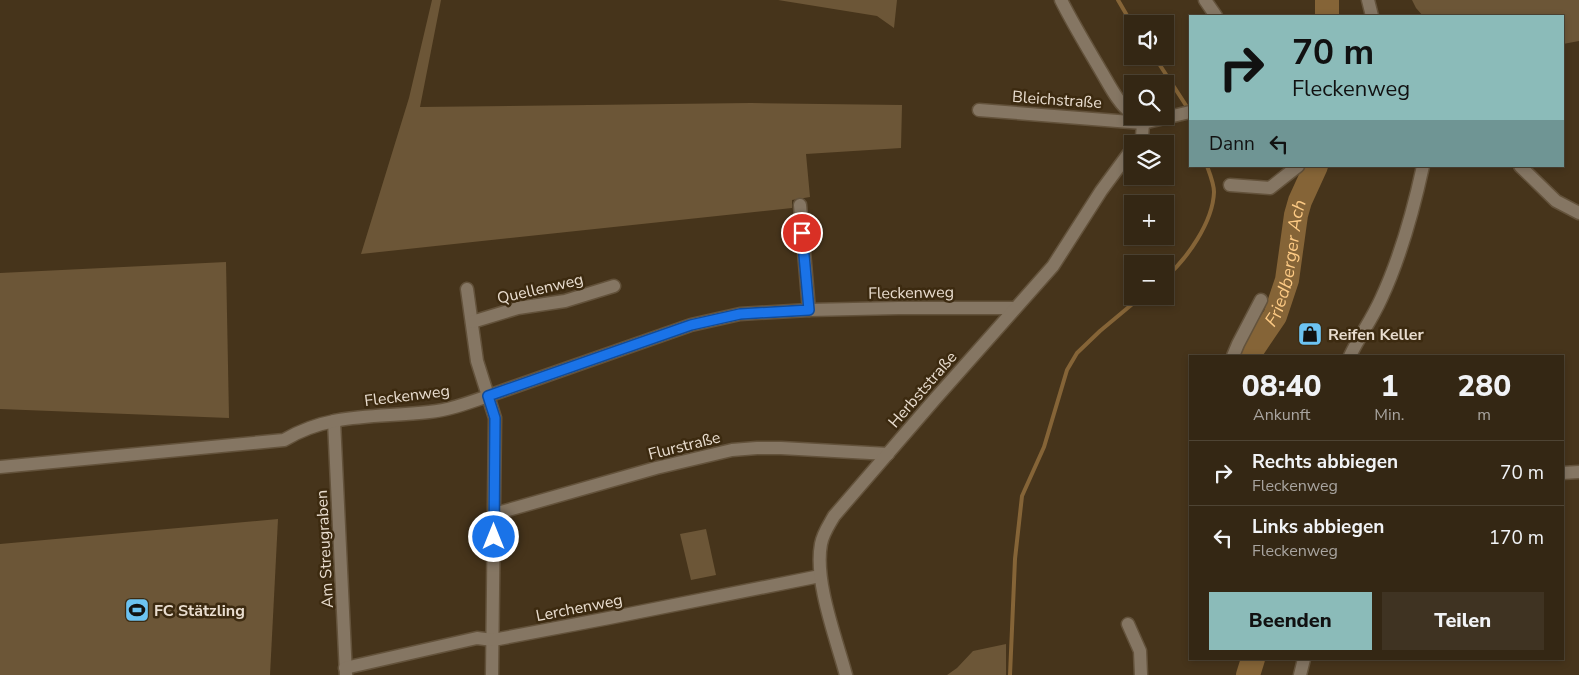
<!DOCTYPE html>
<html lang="de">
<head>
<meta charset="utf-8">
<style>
	body { margin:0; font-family:"Nunito Sans",sans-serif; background:#3f3322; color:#f1f3f6; height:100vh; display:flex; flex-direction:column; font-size:19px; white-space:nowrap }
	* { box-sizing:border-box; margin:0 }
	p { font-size:16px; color:#a9a5a0 }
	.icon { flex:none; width:28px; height:28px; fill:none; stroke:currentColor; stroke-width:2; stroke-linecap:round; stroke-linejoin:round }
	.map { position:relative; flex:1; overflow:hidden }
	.panel { position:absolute; left:1189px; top:355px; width:375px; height:305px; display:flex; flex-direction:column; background:#342714; border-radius:0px; box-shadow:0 2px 8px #0003,0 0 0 1px #4e4434 }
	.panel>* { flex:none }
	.hud { position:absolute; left:1189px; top:15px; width:375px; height:152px; border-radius:0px; box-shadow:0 2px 8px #0003,0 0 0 1px #4e4434; background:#8bbbb9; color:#111; overflow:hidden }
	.fabs { position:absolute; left:1124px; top:15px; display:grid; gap:10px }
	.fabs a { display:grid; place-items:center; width:50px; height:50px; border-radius:0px; background:#342714; box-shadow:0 2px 8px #0003,0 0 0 1px #4e4434; font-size:25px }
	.pin { position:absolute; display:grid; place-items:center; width:42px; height:42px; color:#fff; margin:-21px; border:2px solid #fff; border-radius:50%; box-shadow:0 1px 5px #0007 }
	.me { position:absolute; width:55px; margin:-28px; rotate:0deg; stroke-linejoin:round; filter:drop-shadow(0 0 4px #0008) }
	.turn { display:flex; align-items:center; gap:18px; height:105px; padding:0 20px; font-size:22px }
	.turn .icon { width:65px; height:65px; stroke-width:2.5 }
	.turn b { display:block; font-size:35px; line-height:42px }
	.then { display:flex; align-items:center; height:48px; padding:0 20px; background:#0003; gap:10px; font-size:19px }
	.eta { display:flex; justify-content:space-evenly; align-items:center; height:85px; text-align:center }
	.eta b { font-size:30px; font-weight:800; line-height:35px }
	.primary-button { display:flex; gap:10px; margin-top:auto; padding:10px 20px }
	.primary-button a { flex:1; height:58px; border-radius:0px; background:#8bbbb9; color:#111; font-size:20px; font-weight:800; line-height:58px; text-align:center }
	.primary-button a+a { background:#3f3322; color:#f1f3f6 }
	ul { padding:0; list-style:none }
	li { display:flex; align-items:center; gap:15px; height:65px; padding:0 20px; border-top:1px solid #4e4434 }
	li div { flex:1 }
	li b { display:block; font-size:19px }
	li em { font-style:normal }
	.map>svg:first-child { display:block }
	.green { fill:#6c5637 }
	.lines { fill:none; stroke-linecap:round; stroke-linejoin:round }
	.stream { stroke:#856437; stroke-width:4 }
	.river { stroke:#856437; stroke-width:24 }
	.minor-casing { stroke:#63523b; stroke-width:15 }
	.minor { stroke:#857663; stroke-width:12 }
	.route-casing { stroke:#114b97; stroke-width:12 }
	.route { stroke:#1a73e8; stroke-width:9 }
	.labels { text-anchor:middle; stroke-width:5; stroke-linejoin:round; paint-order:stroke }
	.street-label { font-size:16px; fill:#e9ddcf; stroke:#3c2a10 }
	.poi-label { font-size:16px; font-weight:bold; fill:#e9ddcf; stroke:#3c2a10; text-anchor:start }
	.water-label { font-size:18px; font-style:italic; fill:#fdca84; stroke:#3c2a10 }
</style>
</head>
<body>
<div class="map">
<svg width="1579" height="675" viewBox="0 0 1579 675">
	<rect width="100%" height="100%" fill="#46341b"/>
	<g class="green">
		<path d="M432,0H441L420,107L751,103L902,105L901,148L806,154L810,197L792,200V208L361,254L409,98Z"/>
		<path d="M778,0H897L894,28L877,16Z"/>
		<path d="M1412,0H1579V41L1563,44L1562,16H1423L1416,8Z"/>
		<path d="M226,262L229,418L0,409V273Z"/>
		<path d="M278,519L270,675H0V544Z"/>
		<path d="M706,529L716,575L691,580L680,534Z"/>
		<path d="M1006,644V675H947L957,668L973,651Z"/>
	</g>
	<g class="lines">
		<g class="stream">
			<path d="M1118,0L1132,24"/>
			<path d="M1154,56L1189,110"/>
			<path d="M1165,278C1187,259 1213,222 1214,192C1214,184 1210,174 1207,166"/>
			<path d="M1010,675L1015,559L1022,496L1044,447L1067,370L1077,353L1100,331L1142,296"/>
		</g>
		<g class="river">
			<path d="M1327,16V0"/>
			<path id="s1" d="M1250,356V353L1275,316L1287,280L1296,215L1300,201L1316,166"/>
			<path d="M1248,675L1253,659"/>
		</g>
		<defs>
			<g id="minor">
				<path d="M1061,0C1073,24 1087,47 1101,71C1110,86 1118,103 1132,114"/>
				<path d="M1205,0L1216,16"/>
				<path d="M1368,0L1372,16"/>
				<path d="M979,110L1143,123L1190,112"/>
				<path d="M1137,144L1142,137L1143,123"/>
				<path d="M1520,166L1556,201L1579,213"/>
				<path d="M1230,185L1270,188L1298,166"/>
				<path d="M800,205L809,310"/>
				<path d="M467,289L477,361L495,418L492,675"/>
				<path d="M472,322L518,308L565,301L614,286"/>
				<path d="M1233,356L1238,344L1261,300"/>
				<path d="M1350,356C1359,337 1372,319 1381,299C1401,256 1413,212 1423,166"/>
				<path d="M334,421L346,675"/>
				<path d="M0,467L284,440C331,412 377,418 429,412C449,410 468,403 488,396L691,325L740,314L809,310L899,308H1015"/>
				<path d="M1562,473L1579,472"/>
				<path d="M494,514L656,468L732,450L757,448H781L888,454"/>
				<path d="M1128,624L1140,651L1141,675"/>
				<path d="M345,668L477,638L493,640L609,618L820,576"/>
				<path d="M846,675C836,638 814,581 821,544C823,533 829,525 834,516L935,399L1053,266L1101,191L1132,149"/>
				<path d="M1300,675L1304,659"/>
			</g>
		</defs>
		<use href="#minor" class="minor-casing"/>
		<use href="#minor" class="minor"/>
	</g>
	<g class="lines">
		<defs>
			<path id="route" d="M494,537L495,418L488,396L691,325L740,314L809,310L802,233"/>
		</defs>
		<use href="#route" class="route-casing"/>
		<use href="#route" class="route"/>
	</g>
	<defs>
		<symbol id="shop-square" viewBox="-11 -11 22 22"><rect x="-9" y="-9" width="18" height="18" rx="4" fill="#6cc3f2" stroke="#3c2a10"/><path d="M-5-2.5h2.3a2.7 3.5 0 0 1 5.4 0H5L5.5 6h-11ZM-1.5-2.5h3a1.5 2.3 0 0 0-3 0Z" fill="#111"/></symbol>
		<symbol id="stadium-square" viewBox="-11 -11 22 22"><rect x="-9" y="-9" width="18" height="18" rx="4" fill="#6cc3f2" stroke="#3c2a10"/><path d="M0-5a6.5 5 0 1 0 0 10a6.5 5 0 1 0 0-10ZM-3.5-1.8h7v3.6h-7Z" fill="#111"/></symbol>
	</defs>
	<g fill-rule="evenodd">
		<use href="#shop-square" x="1296" y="320" width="28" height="28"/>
		<use href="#stadium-square" x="123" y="596" width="28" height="28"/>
	</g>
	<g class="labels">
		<g class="street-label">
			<text transform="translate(1057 99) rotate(4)" y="6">Bleichstraße</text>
			<text transform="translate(540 288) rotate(-13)" y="6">Quellenweg</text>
			<text transform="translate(911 292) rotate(-1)" y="6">Fleckenweg</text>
			<text transform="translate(922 389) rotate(-49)" y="6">Herbststraße</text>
			<text transform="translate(407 395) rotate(-7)" y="6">Fleckenweg</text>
			<text transform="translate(684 445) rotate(-14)" y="6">Flurstraße</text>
			<text transform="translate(324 549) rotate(-93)" y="6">Am Streugraben</text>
			<text transform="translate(579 607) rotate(-11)" y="6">Lerchenweg</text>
		</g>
		<g class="poi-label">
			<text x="1328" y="340">Reifen Keller</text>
			<text x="154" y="616">FC Stätzling</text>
		</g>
		<g class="water-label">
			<text dy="6" stroke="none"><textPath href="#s1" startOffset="102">Friedberger Ach</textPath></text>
		</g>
	</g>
</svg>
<div class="fabs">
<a><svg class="icon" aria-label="sound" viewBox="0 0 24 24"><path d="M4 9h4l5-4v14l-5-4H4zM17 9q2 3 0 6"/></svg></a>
<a><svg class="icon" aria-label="search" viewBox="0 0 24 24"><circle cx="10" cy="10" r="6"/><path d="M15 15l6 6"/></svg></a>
<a><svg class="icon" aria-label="layers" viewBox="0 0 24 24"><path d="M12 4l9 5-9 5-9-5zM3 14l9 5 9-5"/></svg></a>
<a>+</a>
<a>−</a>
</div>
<div class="pin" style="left:802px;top:233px;background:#d93025"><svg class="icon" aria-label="arrive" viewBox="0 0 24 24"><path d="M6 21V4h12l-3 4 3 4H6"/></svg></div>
<svg class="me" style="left:494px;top:537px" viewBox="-20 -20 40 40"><circle r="17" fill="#1a73e8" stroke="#fff" stroke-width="3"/><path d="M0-11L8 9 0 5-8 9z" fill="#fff"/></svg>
<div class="hud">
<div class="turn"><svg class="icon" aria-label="right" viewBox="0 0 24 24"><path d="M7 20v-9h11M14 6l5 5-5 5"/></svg><div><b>70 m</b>Fleckenweg</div></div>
<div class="then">Dann<svg class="icon" aria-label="left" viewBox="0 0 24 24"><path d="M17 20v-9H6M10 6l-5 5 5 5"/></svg></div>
</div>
<section class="panel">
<div class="eta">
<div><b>08:40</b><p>Ankunft</p></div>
<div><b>1</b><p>Min.</p></div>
<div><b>280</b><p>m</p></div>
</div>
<ul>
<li><svg class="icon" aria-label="right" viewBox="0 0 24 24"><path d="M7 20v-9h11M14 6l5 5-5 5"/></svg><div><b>Rechts abbiegen</b><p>Fleckenweg</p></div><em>70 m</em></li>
<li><svg class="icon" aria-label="left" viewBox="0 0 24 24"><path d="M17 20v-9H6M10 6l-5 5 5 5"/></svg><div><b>Links abbiegen</b><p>Fleckenweg</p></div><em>170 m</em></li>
</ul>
<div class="primary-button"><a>Beenden</a><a>Teilen</a></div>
</section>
</div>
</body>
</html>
